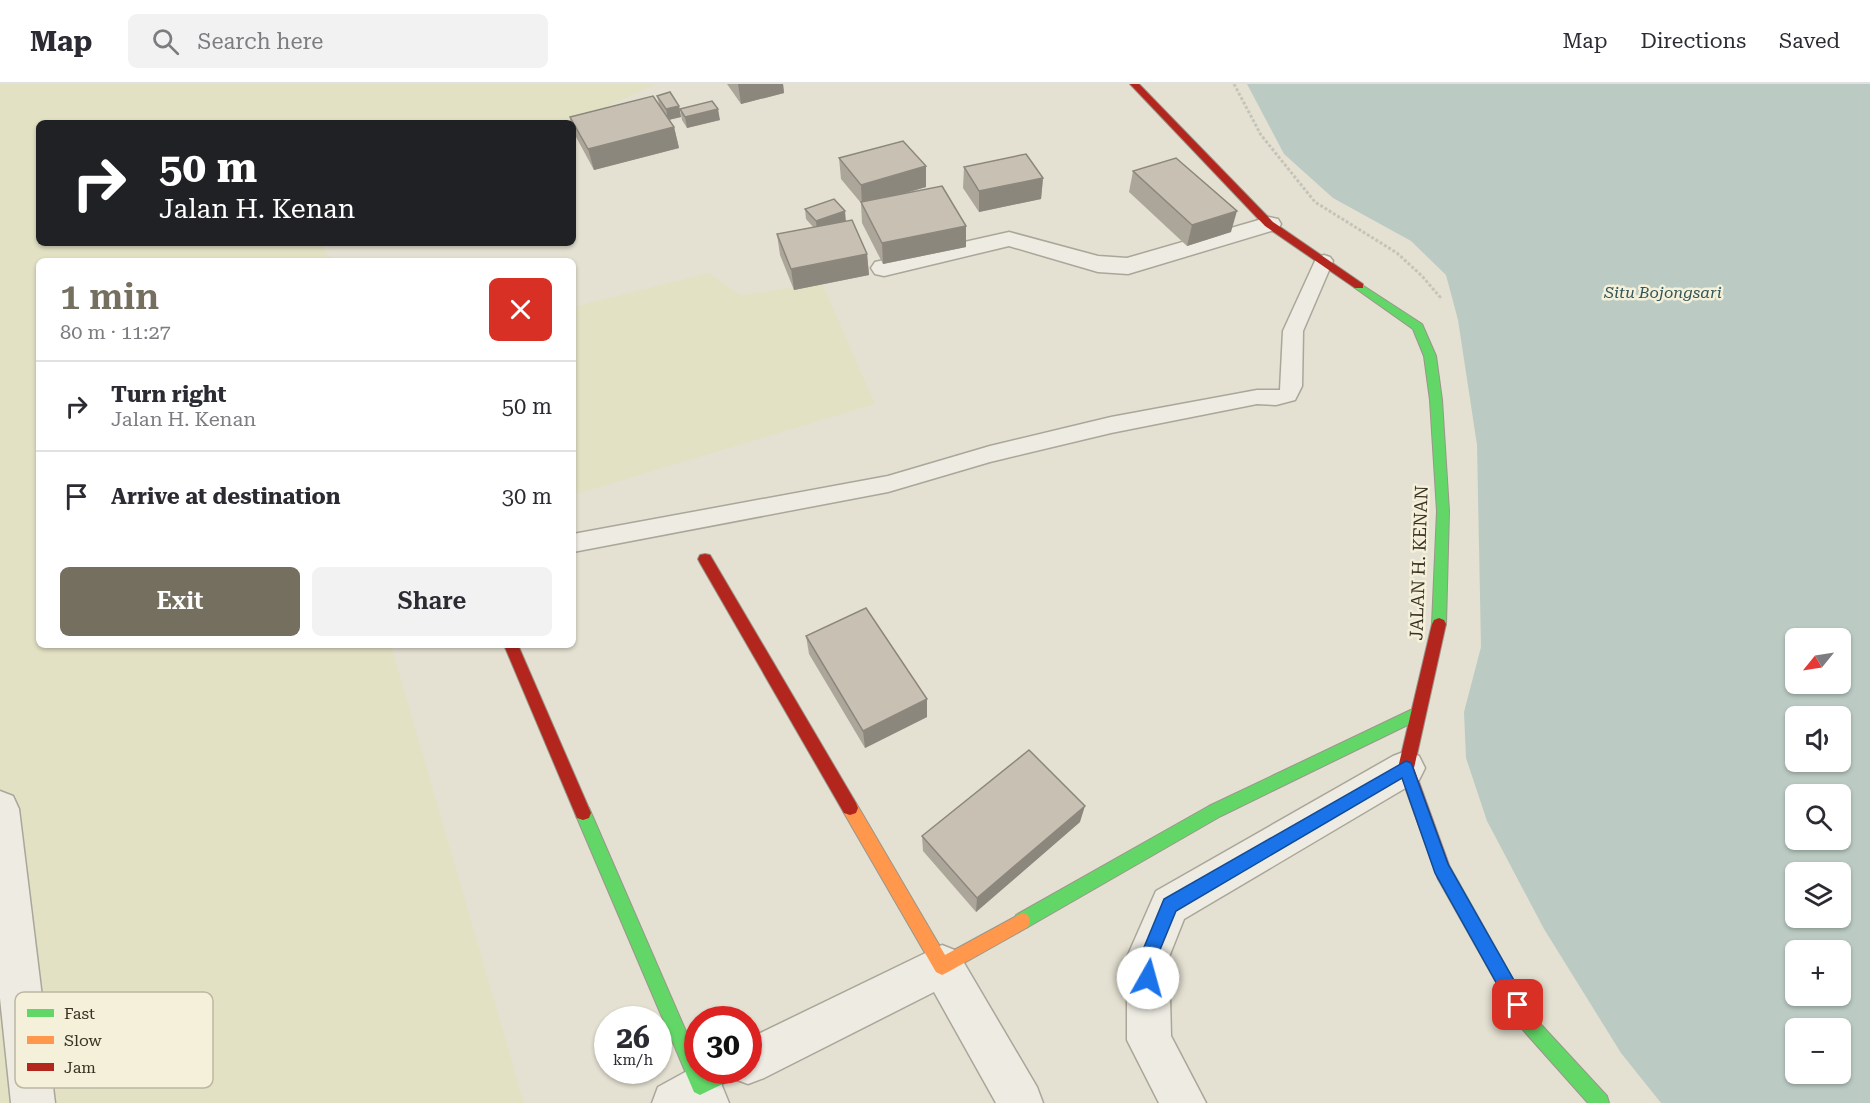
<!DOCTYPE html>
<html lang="en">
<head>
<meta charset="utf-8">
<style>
	body { margin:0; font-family:"Roboto Serif",serif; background:#f2f2f3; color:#2b2b33; height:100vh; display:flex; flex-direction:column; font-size:22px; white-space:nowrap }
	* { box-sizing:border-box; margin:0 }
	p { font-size:20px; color:#7c7c81 }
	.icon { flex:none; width:33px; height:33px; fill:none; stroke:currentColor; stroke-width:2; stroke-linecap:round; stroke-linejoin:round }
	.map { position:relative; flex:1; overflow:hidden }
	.side { position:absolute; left:36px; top:174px; width:540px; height:390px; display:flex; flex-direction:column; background:#fff; border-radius:9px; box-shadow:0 2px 4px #0004 }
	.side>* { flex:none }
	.guide { position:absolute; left:36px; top:36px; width:540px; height:126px; border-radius:9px; box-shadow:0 2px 4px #0004; background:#202124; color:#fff; overflow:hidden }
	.needle { width:39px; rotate:240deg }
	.controls { position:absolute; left:1785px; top:544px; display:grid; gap:12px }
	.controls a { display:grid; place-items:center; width:66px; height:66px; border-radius:9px; background:#fff; box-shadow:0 2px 4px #0004; font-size:30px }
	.speed { position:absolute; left:594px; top:922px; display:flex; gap:12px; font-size:30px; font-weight:700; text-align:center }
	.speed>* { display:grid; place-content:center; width:78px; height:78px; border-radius:50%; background:#fff; box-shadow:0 2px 4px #0004; line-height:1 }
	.speed small { font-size:15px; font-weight:400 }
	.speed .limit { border:9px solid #d22; background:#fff; color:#111 }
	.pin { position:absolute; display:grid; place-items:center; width:51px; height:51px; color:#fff; margin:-26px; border-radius:12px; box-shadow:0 3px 9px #0006 }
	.me { position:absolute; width:66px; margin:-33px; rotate:7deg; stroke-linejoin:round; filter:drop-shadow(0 0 4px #0008) }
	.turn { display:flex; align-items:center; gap:21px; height:126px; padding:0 24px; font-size:27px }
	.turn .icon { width:78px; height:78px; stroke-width:2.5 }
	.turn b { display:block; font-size:42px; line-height:51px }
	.round { display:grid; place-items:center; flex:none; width:63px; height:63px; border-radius:9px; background:#f2f2f3 }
	.summary { display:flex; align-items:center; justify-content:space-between; height:102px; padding:0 24px }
	h1 { font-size:36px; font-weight:600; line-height:45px; color:#756f60 }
	.cta { display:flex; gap:12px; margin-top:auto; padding:12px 24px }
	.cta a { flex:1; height:69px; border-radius:9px; background:#756f60; color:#fff; font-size:24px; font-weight:600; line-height:69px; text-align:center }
	.cta a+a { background:#f2f2f3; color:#2b2b33 }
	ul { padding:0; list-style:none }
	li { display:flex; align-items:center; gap:18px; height:90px; padding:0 24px; border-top:2px solid #e1e1e2 }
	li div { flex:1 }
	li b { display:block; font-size:22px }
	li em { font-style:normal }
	header { display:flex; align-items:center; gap:36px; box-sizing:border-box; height:84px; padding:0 30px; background:#fff; border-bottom:2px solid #e1e1e2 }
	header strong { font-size:28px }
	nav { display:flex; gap:33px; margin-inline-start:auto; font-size:21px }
	.search { width:420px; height:54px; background:#f2f2f3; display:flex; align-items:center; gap:15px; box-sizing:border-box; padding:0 21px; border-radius:9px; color:#7c7c81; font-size:22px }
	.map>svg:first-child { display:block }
	.farmland { fill:#e2e1c4 }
	.water { fill:#bbcbc4; fill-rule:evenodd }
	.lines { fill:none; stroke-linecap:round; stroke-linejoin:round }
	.lane-casing { stroke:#aaa69a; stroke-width:3 }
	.street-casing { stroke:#aaa69a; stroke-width:3 }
	.fast-casing { stroke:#9a968a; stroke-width:2 }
	.slow-casing { stroke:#9a968a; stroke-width:2 }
	.jam-casing { stroke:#9a968a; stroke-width:2 }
	.path { stroke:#c6c3b9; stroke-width:3; stroke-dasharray:3 2; stroke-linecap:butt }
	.lane { fill:#edebe2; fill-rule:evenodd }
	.street { fill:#edebe2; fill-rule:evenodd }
	.fast { fill:#63d668; fill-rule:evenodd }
	.slow { fill:#ff974d; fill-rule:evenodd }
	.jam { fill:#b3261e; fill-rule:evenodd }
	.wall { fill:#aca69a }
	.shaded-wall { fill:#8c877d }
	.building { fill:#c8c1b3; stroke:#8c877d; stroke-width:1.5 }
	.route { fill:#1a73e8; stroke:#114b97; stroke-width:1.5 }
	.labels { text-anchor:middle; stroke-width:5; stroke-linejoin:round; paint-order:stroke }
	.far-water-label { font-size:16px; font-style:italic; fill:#325558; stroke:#f4f0d9 }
	.street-label { font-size:18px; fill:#393122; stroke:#f4f0d9 }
	.key { fill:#f4f0d9; stroke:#bcb7a2; stroke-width:1.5 }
	.key-label { font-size:16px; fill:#393122 }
</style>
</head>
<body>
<header>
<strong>Map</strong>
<div class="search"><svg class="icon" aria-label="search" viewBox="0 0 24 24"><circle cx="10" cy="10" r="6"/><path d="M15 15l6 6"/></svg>Search here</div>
<nav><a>Map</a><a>Directions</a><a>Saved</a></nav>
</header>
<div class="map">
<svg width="1870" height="1019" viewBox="0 0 1870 1019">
	<rect width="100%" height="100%" fill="#e4e1d2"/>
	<g class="farmland">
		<path d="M0,0H657L569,39H39V159H330L323,163L333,177H39V561H391L524,1019H0Z"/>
		<path d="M709,189L741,211L822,199L875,320L573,411V221L577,222Z"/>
	</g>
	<path class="water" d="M1247,0H1870V1019H1661L1621,969L1544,845L1487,737L1466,674L1464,628L1481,563L1477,361L1458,236L1446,191L1411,157L1333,114L1284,70ZM1796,555H1840V600H1796ZM1796,633H1840V678H1796ZM1796,711H1840V756H1796ZM1796,789H1840V834H1796ZM1796,867H1840V912H1796ZM1796,945H1840V990H1796Z"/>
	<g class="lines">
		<defs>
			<path id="lane" d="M1324,171L1330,173L1333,177L1303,247L1302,302L1295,316L1276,321L1257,320L1111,349L990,378L888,408L573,468V450L888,392L990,362L1111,333L1257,306H1280L1283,247L1315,177L1318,173Z"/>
			<g id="street">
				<path d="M1269,133L1278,135L1281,140L1278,145L1128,190L1098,188L1009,162L884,192L875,190L871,184L875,178L1009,148L1098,172L1127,174Z"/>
				<path d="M1406,667L1419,672L1425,684L1419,696L1184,835L1169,873L1171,952L1206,1019H1159L1127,956V873L1156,807L1393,672Z"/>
				<path d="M0,707L13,712L19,725L55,1019H11L0,914Z"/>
				<path d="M942,861L957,867L1037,1003L1043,1019H996L934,908L764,994L748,1000L732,994L730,987H748V955Z"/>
				<path d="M698,981V987H716L729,1019H652L658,1003Z"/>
			</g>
			<g id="fast">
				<path d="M1359,199L1422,240L1436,272L1442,316L1449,427L1446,540L1444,544H1434L1432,540L1437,427L1430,316L1424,272L1413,245L1355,204V200Z"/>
				<path d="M1419,622L1424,623L1426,628L1424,633L1221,732L1028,843L1022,845L1016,843L1014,837L1016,831L1209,722Z"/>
				<path d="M583,722L589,724L698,975V987H703L704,990L711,987H740L737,993L700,1011L694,1008L575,729L577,724Z"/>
				<path d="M1444,781L1450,783L1535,934L1607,1012L1609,1019H1588L1523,946L1438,795L1436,789L1438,783Z"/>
			</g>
			<path id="slow" d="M850,717L856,719L945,871L1022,829L1028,831L1030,837L1028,843L948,888L942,891L936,888L844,729L842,724L844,719Z"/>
			<g id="jam">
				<path d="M1130,0H1139L1273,138L1363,200V204H1355L1265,142Z"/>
				<path d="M705,470L710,471L856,719L858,724L856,729L850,731L844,729L700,479L698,475L700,471Z"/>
				<path d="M1439,534L1444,536L1446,540L1414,684L1452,789L1450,795L1444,797L1438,795L1436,789L1398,684L1432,540L1434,536Z"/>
				<path d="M504,561H518L591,729L589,734L583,736L577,734Z"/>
			</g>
		</defs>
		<use href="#lane" class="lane-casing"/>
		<use href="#street" class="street-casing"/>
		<use href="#fast" class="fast-casing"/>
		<use href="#slow" class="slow-casing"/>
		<use href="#jam" class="jam-casing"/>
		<path class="path" d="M1234,0L1261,51L1315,118L1397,169L1422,192L1440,213L1439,216"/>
		<use href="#lane" class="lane"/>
		<use href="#street" class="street"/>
		<use href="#fast" class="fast"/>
		<use href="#slow" class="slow"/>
		<use href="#jam" class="jam"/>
	</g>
	<g class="wall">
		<path d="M727,0H783L784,9L741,20Z"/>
		<path d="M657,12L679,22L681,33L669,36L674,43L679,64L594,86L576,53L573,44V39H571L570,33L659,20Z"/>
		<path d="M680,25L720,36L687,44L682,36Z"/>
		<path d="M839,74L926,103L901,110L966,142V163L883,180L862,139L861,119L841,95Z"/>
		<path d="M964,83L1043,94L1041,115L979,128L963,104Z"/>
		<path d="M1133,87L1231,148L1187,162L1129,108Z"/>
		<path d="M805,125L846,137L867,170L869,191L794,206L780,171L777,150L813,143L806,135Z"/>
		<path d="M806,552L927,615V633L865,664L809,570Z"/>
		<path d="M1080,738L976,828L923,767L922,752Z"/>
	</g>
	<g class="shaded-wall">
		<path d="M738,0H783L784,9L741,20Z"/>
		<path d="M679,22L681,33L668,36L666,25Z"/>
		<path d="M718,25L720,36L687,44L685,33Z"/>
		<path d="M674,43L679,64L594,86L588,65Z"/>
		<path d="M926,82V103L862,122L861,101Z"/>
		<path d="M1043,94L1041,115L979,128V107Z"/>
		<path d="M845,127L846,138L817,148L816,137Z"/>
		<path d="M1237,127L1231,148L1187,162L1192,141Z"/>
		<path d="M966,142V163L883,180L882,159Z"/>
		<path d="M867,170L869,191L794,206L791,185Z"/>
		<path d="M927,615V633L865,664L863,647Z"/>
		<path d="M1085,722L1080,738L976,828L977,814Z"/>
	</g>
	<g class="building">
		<path d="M670,8L679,22L666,25L657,12Z"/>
		<path d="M653,12L674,43L588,65L570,33Z"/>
		<path d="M712,17L718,25L685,33L680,25Z"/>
		<path d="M903,57L926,82L861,101L839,74Z"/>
		<path d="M1026,70L1043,94L979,107L964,83Z"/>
		<path d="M1176,74L1237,127L1192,141L1133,87Z"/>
		<path d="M942,102L966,142L882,159L861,118Z"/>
		<path d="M834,115L845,127L816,137L805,125Z"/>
		<path d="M852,136L867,170L791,185L777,150Z"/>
		<path d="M866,524L927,615L863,647L806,552Z"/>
		<path d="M1029,666L1085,722L977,814L922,752Z"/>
	</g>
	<path class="route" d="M1406,677L1411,679L1413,684L1448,780L1524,914L1527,921L1524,927L1518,929L1512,927L1435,789L1402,694L1176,827L1157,873V894L1155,900L1148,903L1142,900L1140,894V873L1164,815Z"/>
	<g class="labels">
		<g class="far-water-label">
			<text x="1663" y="214">Situ Bojongsari</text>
		</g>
		<g class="street-label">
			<text transform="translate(1419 479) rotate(-88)" y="6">JALAN H. KENAN</text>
		</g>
	</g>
	<rect x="15" y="908" width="198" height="96" rx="9" class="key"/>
	<rect x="27" y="925" width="27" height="8" fill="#63d668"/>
	<rect x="27" y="952" width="27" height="8" fill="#ff974d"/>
	<rect x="27" y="979" width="27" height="8" fill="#b3261e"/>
	<g class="key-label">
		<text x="64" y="935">Fast</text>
		<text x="64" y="962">Slow</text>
		<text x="64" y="989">Jam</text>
	</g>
</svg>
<div class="controls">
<a><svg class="needle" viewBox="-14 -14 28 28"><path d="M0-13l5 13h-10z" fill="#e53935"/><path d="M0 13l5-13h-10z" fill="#7c7c81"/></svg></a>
<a><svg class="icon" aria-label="sound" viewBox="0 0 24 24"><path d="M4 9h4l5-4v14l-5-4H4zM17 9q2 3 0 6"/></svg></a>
<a><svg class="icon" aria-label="search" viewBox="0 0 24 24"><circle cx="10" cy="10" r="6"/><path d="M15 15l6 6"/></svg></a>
<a><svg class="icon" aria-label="layers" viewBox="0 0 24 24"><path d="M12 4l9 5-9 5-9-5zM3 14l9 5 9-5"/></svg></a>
<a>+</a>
<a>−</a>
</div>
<div class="speed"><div>26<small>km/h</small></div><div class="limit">30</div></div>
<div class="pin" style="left:1518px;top:921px;background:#d93025"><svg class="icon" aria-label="arrive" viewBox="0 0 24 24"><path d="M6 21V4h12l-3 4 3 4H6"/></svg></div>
<svg class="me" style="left:1148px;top:894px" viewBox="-20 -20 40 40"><circle r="19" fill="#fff"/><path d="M0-13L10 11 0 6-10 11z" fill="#1a73e8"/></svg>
<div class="guide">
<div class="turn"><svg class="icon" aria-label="right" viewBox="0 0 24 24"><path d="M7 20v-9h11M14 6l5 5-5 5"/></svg><div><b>50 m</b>Jalan H. Kenan</div></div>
</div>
<section class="side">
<div class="summary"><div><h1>1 min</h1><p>80 m · 11:27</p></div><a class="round" style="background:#d93025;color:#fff"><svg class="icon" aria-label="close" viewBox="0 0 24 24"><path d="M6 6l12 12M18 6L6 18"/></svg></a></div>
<ul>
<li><svg class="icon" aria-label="right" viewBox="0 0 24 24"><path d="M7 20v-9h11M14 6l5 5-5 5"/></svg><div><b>Turn right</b><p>Jalan H. Kenan</p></div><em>50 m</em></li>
<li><svg class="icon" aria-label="arrive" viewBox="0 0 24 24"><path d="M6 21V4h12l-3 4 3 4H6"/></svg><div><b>Arrive at destination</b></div><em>30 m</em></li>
</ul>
<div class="cta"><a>Exit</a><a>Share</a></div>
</section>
</div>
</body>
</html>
